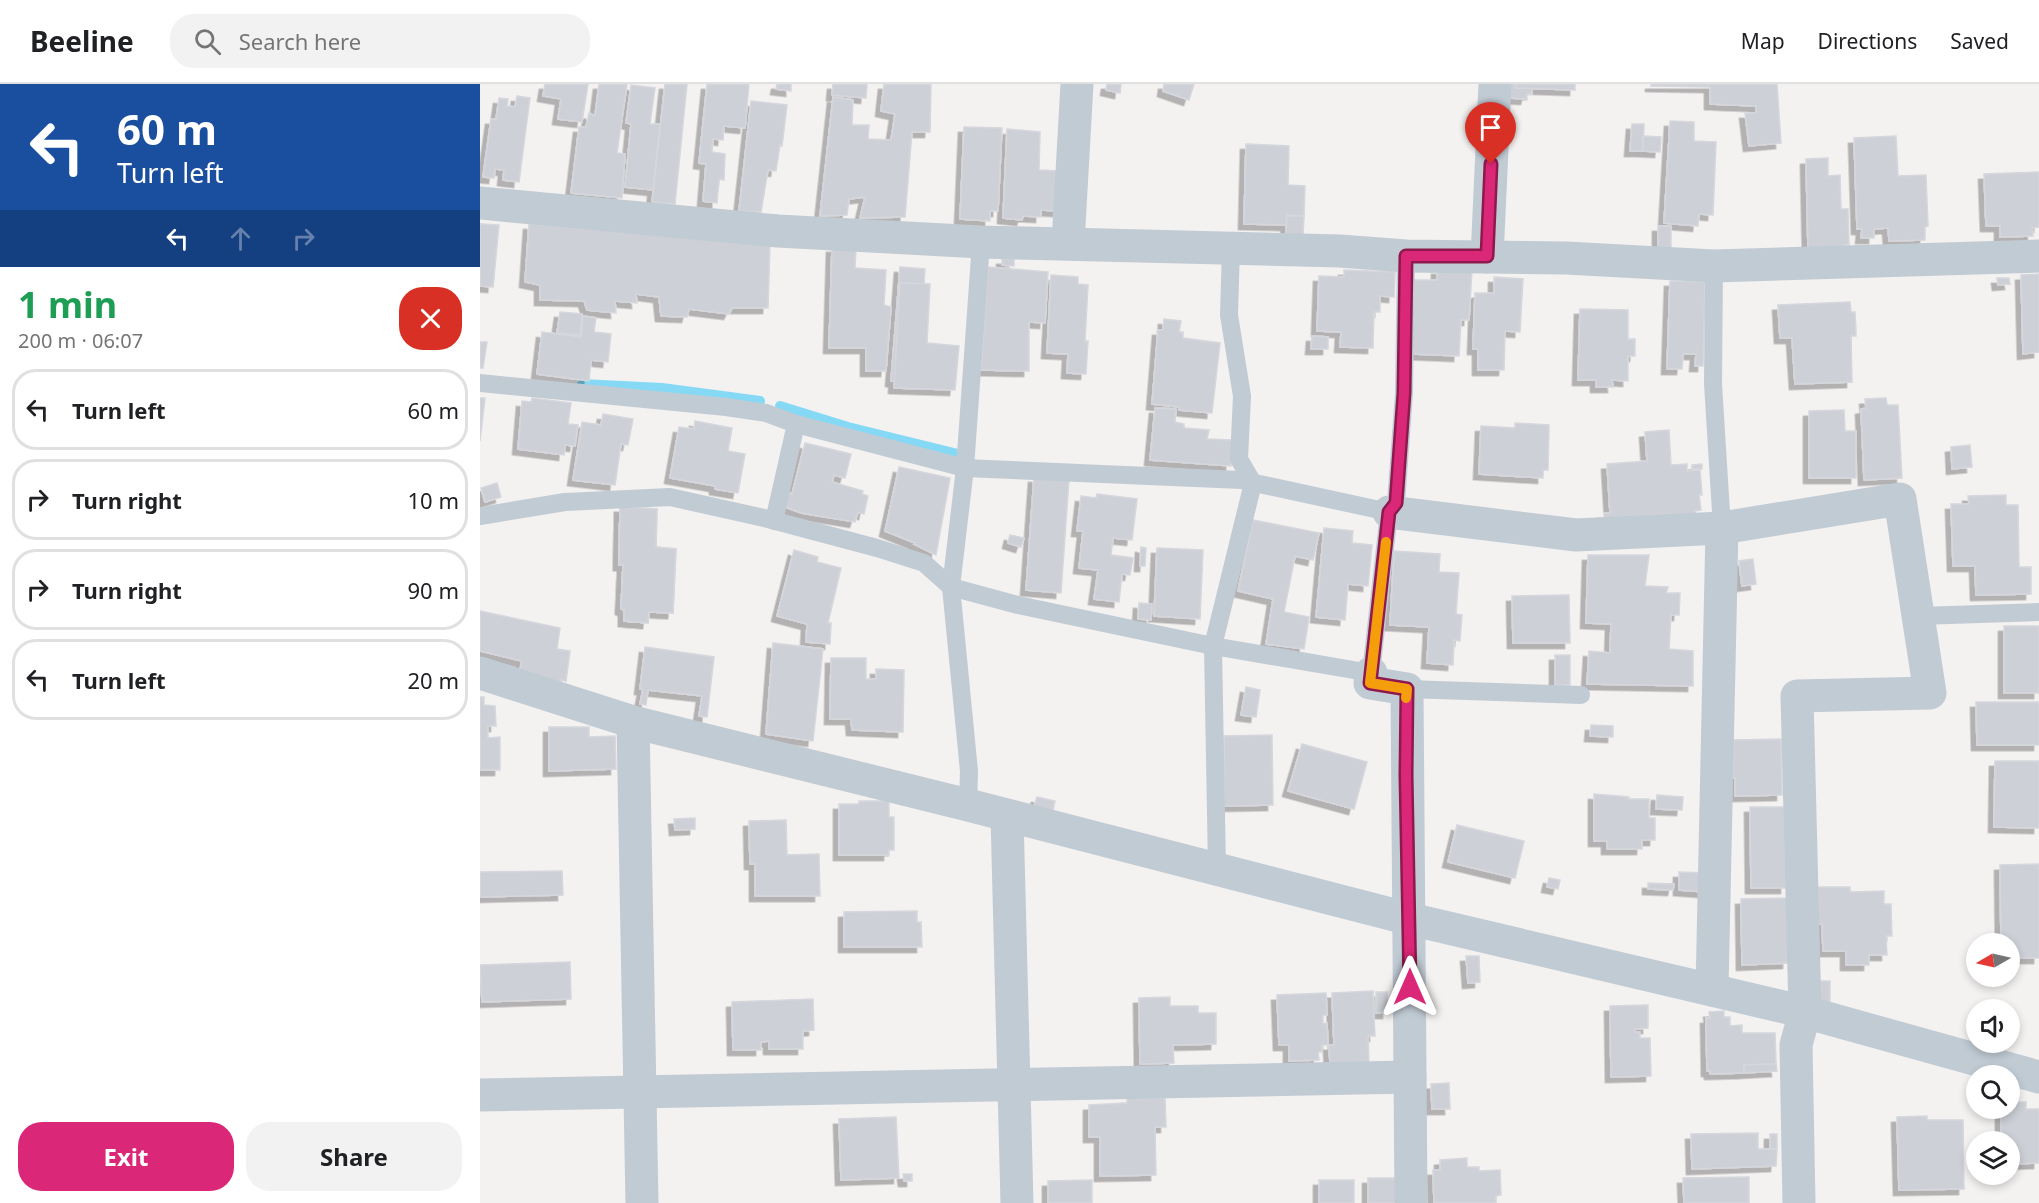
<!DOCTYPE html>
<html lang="en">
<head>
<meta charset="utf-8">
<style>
	body { margin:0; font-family:"Noto Sans",sans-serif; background:#f2f2f2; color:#202124; height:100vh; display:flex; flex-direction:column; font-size:22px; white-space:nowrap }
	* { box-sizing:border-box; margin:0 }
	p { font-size:20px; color:#757577 }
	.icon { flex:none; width:33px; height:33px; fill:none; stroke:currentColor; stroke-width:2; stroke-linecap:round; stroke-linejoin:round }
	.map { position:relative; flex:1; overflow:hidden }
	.drawer { display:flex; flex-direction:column; background:#fff; width:480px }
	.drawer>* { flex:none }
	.top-card { background:#1a4fa0; color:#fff; overflow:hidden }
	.needle { width:39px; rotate:261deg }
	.fabs { position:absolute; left:1486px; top:849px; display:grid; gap:12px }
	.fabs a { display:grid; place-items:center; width:54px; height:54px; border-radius:50%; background:#fff; box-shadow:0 3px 9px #0003; font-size:30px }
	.pin { position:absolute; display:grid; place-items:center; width:51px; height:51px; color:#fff; margin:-62px -26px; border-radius:50% 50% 50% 0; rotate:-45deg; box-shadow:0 0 6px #0007 }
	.pin .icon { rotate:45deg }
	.me { position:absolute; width:66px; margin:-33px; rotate:0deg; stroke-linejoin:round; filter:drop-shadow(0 0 4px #0008) }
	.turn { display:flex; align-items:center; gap:21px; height:126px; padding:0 18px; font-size:27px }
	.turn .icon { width:78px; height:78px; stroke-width:2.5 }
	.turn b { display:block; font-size:42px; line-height:51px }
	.lanes { display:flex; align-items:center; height:57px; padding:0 18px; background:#0003; justify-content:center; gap:30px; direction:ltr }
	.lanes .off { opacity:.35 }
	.round { display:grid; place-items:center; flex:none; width:63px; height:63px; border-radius:24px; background:#f2f2f2 }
	.head { display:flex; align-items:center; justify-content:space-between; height:102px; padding:0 18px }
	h1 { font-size:36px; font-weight:700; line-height:45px; color:#1e9e55 }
	.action { display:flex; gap:12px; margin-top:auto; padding:12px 18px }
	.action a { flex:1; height:69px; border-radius:24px; background:#db2777; color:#fff; font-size:24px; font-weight:700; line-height:69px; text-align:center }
	.action a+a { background:#f2f2f2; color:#202124 }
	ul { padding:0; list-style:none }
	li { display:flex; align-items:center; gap:18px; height:81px; margin:0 12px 9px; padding:0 6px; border:3px solid #e0e0e0; border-radius:24px }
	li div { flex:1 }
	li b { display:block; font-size:22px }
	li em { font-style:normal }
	header { display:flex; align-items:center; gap:36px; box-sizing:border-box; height:84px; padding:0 30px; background:#fff; border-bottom:2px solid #e0e0e0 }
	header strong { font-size:28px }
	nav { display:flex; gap:33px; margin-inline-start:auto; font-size:21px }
	.search { width:420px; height:54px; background:#f2f2f2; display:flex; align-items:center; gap:15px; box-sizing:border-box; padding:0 21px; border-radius:24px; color:#757577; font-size:22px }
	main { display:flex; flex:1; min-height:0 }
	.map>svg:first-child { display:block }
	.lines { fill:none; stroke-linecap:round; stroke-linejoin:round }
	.stream { stroke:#86d9f5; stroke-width:10 }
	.building { fill:#cdd0d6; stroke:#d5d7dd; stroke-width:1.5; filter:url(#shadow) }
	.lane { stroke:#c1cbd4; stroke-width:18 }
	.street { stroke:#c1cbd4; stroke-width:33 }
	.route-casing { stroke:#8e194d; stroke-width:15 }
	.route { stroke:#db2777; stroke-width:10 }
	.slow { stroke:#f59e0b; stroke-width:10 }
</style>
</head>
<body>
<header>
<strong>Beeline</strong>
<div class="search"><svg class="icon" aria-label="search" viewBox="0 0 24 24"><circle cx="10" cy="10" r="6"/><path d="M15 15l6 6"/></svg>Search here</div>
<nav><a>Map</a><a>Directions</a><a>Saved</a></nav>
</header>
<main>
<section class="drawer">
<div class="top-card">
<div class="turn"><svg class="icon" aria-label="left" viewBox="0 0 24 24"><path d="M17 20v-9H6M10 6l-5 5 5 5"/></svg><div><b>60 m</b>Turn left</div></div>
<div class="lanes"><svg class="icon" aria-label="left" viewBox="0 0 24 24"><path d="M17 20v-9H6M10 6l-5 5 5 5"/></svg><svg class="icon off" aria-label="ahead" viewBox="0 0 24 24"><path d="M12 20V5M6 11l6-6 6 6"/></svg><svg class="icon off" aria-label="right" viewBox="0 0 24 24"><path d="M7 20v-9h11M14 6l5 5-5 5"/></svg></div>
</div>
<div class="head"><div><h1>1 min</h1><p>200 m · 06:07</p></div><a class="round" style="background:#d93025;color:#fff"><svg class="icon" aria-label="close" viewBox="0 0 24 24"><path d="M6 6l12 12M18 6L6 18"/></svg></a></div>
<ul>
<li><svg class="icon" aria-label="left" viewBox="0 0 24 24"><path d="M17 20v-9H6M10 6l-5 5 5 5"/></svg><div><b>Turn left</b></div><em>60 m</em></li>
<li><svg class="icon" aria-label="right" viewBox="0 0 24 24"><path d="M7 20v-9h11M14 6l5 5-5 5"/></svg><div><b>Turn right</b></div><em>10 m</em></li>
<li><svg class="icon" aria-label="right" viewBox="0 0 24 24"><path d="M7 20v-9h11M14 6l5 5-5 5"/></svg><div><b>Turn right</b></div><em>90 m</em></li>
<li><svg class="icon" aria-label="left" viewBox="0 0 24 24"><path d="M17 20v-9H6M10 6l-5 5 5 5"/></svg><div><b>Turn left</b></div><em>20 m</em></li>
</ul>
<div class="action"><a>Exit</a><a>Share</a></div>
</section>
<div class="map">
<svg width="1559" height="1119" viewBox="0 0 1559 1119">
	<defs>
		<filter id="shadow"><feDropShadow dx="-5.5" dy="5.5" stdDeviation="0" flood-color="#0004"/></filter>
	</defs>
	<rect width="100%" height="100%" fill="#f4f1f1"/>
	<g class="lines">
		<g class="stream">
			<path d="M102,300L182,304L280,317"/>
			<path d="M300,322L368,343L478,370"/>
		</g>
	</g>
	<g class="building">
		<path d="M65,0H108L102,38L78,35L81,15L63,12Z"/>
		<path d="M119,0H147L137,69L145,70L142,114L91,109L99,43H106L109,29L115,32Z"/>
		<path d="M185,0H207L195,120L172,118Z"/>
		<path d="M227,0H269L265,44L244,42L243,56L233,55L232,68L245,70L244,96L239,95L237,119L223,117L226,80L219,79Z"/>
		<path d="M297,0H311V7L296,5Z"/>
		<path d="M353,0H387L386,14L352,11Z"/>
		<path d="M404,0H451L450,48H432L425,133L380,134L385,113L369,115L367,131L340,132L353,13L373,16L372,41H389L388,55L411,56L415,30L401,27Z"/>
		<path d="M627,0H641L640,9L626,6Z"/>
		<path d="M684,0H714L709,16L683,7Z"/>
		<path d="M1029,0H1036V4H1052V10H1047L1046,15L1029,14Z"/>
		<path d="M1036,0H1095V6L1036,4Z"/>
		<path d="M1171,0H1296V22L1231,20V1Z"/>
		<path d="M1171,0H1297L1301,59L1269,62L1265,29H1276V22L1230,20V3L1171,2Z"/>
		<path d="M151,1L175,4L170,40H180L173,106L145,103L151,40L146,39Z"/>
		<path d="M37,12L50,14L39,98L23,96L24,86L15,85L14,94L3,93L11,35H16L19,14L28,15L27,22L35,23Z"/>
		<path d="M271,17L307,21L302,62L300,61L296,87L288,86L281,128L259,127Z"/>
		<path d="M1190,37L1214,38V57L1236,58L1233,131L1219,130L1218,142L1184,139Z"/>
		<path d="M1152,40H1164L1163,67H1150Z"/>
		<path d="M484,43L522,44L518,127H510V137L480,135Z"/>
		<path d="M527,45L560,48L559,86L580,87L578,127L561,126V133L543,132L542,136L523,134Z"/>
		<path d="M1163,52L1181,53L1180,68L1163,67Z"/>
		<path d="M1416,52L1418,92L1446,91L1448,142L1445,143V156L1409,157L1408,144L1394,145V154H1381L1382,145H1377L1374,54Z"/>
		<path d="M766,60L809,62L808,101L825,102L824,132L807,131L806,141L764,140Z"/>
		<path d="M1348,74V92L1360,91L1361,125H1368L1369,161H1363V166H1328L1326,75Z"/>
		<path d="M1559,88V143L1552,144L1553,152L1520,153V142H1506L1504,90Z"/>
		<path d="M807,132H824L823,152L806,151Z"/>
		<path d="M0,140L18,142L13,202L0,201Z"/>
		<path d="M0,140L19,141L13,203L0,202Z"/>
		<path d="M49,140L290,160L288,224H252L249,230L209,225L207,233L181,232L179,213L156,210L157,219L135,217L136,229L107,226L104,217L60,216V201L45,198Z"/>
		<rect x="1178" y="142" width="13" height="22"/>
		<path d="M352,163L376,164L375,184L406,186L404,221L411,223L406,287H386V264H349Z"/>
		<path d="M522,175H534V182L522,181Z"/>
		<path d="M420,183L445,185L440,255H433L431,276H444L442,300L411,297Z"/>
		<path d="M508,183L568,188L565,239L549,238V287L501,286Z"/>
		<path d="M957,185L992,186L989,236H981L979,272L933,270L934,196H957Z"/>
		<path d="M864,186L915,188L914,213L900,212V228H894L893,264L860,263L861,248L837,247L839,192L864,193Z"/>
		<path d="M1559,190V268L1543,270L1541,191Z"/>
		<path d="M571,191L598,193V200L608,201L605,257H608L606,290L587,289L588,270L567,269Z"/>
		<path d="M1014,193L1043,195L1040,248L1025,247L1024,286H998V265H993L995,209H1014Z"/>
		<path d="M1517,194H1529L1530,200L1518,201Z"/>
		<path d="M1190,197L1225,198L1223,282H1215L1216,270H1203L1202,285H1187Z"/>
		<path d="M420,199L450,200L447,259L479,262L475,306L414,304Z"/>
		<path d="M1370,218L1371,228H1375L1376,248V252H1371L1372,298L1315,300L1312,254H1300L1298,221Z"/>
		<path d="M1100,225L1148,226V255H1155V272H1148V297L1132,296L1133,303H1116V296H1098Z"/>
		<path d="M80,228L102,230L100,251L77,249Z"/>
		<path d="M103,232L116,234L114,248L131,250L128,278L111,276L109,297L57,290L62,248L101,253Z"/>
		<path d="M684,235L701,237L699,248H703V254L740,259L732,329L699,326V323L672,320L678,246H683Z"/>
		<path d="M832,252L848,253V265H831Z"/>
		<path d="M0,258H7L3,284H0Z"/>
		<path d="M0,314H5L0,357Z"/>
		<path d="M52,314L91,319L88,340L98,341L95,362L85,361L84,371L38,365L42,317L51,318Z"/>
		<path d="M1406,314L1407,321H1418L1422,394L1384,396L1381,325L1386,324L1385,315Z"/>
		<path d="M675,324L696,325L695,338L704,340V344L729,346L727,355L752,356L751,382L670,376Z"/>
		<path d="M1364,326L1365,347H1376V394H1329V327Z"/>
		<path d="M123,330L153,335L148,361L141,360L135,401L93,396L102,338L121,341Z"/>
		<path d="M215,337L252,344L248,367L265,370L258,409L235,405V402L190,394L199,343L214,345Z"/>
		<path d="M1035,339L1069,341L1068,386H1063V394L999,390L1001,342L1035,344Z"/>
		<path d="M1189,346L1191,381L1207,380V387L1220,386L1222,411H1219L1221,426L1214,427L1215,434L1192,435L1191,430L1142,433L1125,442L1124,429H1130L1127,380L1167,377L1165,348Z"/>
		<path d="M325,359L371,370L365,394L354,391L352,398L383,407L382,410L388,412L384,430L378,428L375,438L321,429L305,423L308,409L312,410Z"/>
		<path d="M1490,361L1492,383L1472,385L1471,363Z"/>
		<path d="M1222,380V385H1212V381Z"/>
		<path d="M419,383L470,394L456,471L434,460L435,459L405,447Z"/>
		<path d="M554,393L589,395L581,509L546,506Z"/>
		<path d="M17,399L21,413L5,418L1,404Z"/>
		<path d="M617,410L657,415L652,456L633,454L631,471L653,474L650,491L642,490L639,518L614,515L618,486L599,484L603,447H597L601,412L616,414Z"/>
		<path d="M1526,411V421H1538L1539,483H1551V510L1496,511L1495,482H1473L1471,420H1489L1488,412Z"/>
		<path d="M140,423L177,425L176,463L196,465L193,529L169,528L168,539L144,537V526L141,525L143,481H139Z"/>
		<path d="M140,423L177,425L176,463L196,465L193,529L169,528L168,539L144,537V526L141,525L143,481H139Z"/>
		<path d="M773,436L839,449L833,476L815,472L804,528L829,533L824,565L786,560L793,515L758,507Z"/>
		<path d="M844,444L873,447L872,459L892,461L888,502L868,500L865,536L836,533Z"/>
		<path d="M530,451L544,454L541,463L528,459Z"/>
		<path d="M661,463L666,464L665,482H660Z"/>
		<path d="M677,464L723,466L720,535L674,532Z"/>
		<path d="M314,466L338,473L337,478L361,484L348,539H351L350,560L326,558L327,540L297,532Z"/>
		<path d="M914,467L960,470L959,488L979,489L976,530L982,531L980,557L974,556L973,581L947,579L949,543L910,541Z"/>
		<path d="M1108,471H1169L1165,502L1188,503L1186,509H1200L1199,531H1191L1189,565L1213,567V602L1107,600L1109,567L1130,569L1131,540L1106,539Z"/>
		<path d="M1273,475L1276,500L1262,502L1259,477Z"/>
		<path d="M1089,511L1090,559H1033L1032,512Z"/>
		<path d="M659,519L672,520L671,536L658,535Z"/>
		<path d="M0,527L80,544L77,565L90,567L86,597L81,596L80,600L39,590L42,577L0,567Z"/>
		<rect x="1524" y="542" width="35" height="67"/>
		<path d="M293,559L343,565L333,657L286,650Z"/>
		<path d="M165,563L234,573L227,633L219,632L222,612L168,606L166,621L160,620L163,605H160Z"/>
		<rect x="1075" y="571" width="15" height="30"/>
		<path d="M351,574H386V595H396V585L424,586L423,648L372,646L371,635H350Z"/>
		<path d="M766,603L780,606L776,633L761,631Z"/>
		<path d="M0,613H4V621L15,622L16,642H8V654L20,653V686H0Z"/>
		<path d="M1496,618H1559V661H1497Z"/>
		<path d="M1111,641L1133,642V653L1110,652Z"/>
		<path d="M69,643H109V653L135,652L136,685L69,687Z"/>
		<path d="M792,651L793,721L744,722V652Z"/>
		<path d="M1301,655L1302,711L1255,712V694H1253L1254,656Z"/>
		<path d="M822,660L887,678L874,725L808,707Z"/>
		<path d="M1515,677H1559V744L1514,743Z"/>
		<path d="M1114,710L1149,713L1148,715H1169V734H1175V756H1162V765H1127V757H1114Z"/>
		<path d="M1177,711L1203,713L1202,726L1176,725Z"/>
		<path d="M557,713L575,717L572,731L553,726Z"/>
		<path d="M379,717H409V733H414V766H409V771H359V720H379Z"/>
		<path d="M1270,723H1304L1306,804H1271Z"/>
		<path d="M215,734V745L195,746L194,735Z"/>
		<path d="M306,736L307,771L339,770L340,812H275V780H270L269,737Z"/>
		<path d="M977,741L1044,757L1035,794L968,778Z"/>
		<path d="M1559,780V874H1530V860H1521L1520,781Z"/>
		<path d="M82,787L83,811L0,813V788Z"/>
		<path d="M1199,788L1226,789L1225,808L1199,806Z"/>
		<path d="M1069,794L1080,796L1078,805L1067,803Z"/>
		<path d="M1168,799L1194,800L1193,806L1168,805Z"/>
		<path d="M1338,803H1370V808L1404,807V820H1411L1412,852H1406L1407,871H1389V881H1366V867H1343L1342,840H1338Z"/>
		<path d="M1307,814L1308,879L1262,881L1261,815Z"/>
		<path d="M437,827V838H441L442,863H364V828Z"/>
		<path d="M986,872H999L1000,898L988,899Z"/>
		<path d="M90,878L91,915L2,918L0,881Z"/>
		<path d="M1333,897H1350V923L1334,919Z"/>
		<path d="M893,907L895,952H888L889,979L850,980L849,961H854L852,909Z"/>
		<path d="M896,908H907L908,929H896Z"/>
		<path d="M846,909L847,931H843V940L847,939L848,961H842V968H838L839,976L809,977V961H799L797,911Z"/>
		<path d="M690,913V922H718V929H736V960L693,961L694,979L660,980L659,914Z"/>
		<path d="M333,915L334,946L323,947V965H289V957L281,958V966H253L252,918Z"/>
		<path d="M1168,921V944L1155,945V948H1160V954H1170L1171,992L1131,993L1130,922Z"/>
		<path d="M1244,927V933H1250V942L1262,941V949H1295L1296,980L1264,981V989L1230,990V987H1227L1226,934H1230L1229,928Z"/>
		<path d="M1296,980L1297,987L1264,989V981Z"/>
		<path d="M969,999L970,1025H952L951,1000Z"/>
		<path d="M647,1014H685L686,1043H675L676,1091L620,1092V1053H609V1021L647,1019Z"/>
		<path d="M1530,1018H1546V1025H1559V1079L1530,1080V1058H1521V1024H1530Z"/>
		<path d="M1447,1032V1036H1483L1484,1105L1419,1106L1417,1033Z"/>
		<path d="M416,1033L419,1094L361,1096L359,1035Z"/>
		<path d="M1278,1049V1065H1297L1296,1082L1212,1085L1211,1050Z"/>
		<rect x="1290" y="1050" width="7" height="15"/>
		<path d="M987,1074V1083H999V1087L1020,1086L1021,1111L1016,1112V1119H954L953,1086H960V1076Z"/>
		<path d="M423,1090H432V1097H424Z"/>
		<path d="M1269,1093V1119H1204L1203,1094Z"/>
		<rect x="888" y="1094" width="28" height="25"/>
		<path d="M612,1096V1119H568V1097Z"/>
		<rect x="839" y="1096" width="35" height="23"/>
	</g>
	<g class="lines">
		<g class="lane">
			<path d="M1234,182L1233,300L1242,444"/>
			<path d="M0,299L246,323L286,329L316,340L485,384L761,396L909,428"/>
			<path d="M0,432L85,418L190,413L284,434L397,464L444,479L471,503L538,521L733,562L891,589L909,428L916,419L924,309L926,172"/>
			<path d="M294,437L316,340"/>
			<path d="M1439,532L1559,528"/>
			<path d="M927,605L1101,611"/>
			<path d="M488,721L489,687L471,503L485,384L501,158"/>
			<path d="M737,786L733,562L773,399L759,375L762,312L749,231L751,164"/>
		</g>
		<g class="street">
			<path d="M0,119L298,147L501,158L860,167L926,172L1086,174L1234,182L1559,172"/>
			<path d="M588,159L597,0"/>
			<path d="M1007,173L1015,0"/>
			<path d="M909,428L1096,451L1242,444L1420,415L1450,609L1317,612L1325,928L1316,961L1319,1119"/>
			<path d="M0,589L153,638L488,721L930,835L1325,928L1559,993"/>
			<path d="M891,589L890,599L927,605L931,1119"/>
			<path d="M153,638L162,1119"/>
			<path d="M527,732L537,1119"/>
			<path d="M1232,906L1242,444"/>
			<path d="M0,1011L930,993"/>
		</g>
	</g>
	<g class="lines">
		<defs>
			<path id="route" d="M930,903L926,691L927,605L890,599L909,428L916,419L924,309L926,172H1007L1011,80"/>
		</defs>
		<use href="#route" class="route-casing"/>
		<use href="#route" class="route"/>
		<path class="slow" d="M906,458L890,599L927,605L926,614"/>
	</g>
</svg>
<div class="fabs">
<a><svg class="needle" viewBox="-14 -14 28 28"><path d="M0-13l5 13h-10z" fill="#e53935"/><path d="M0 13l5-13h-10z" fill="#757577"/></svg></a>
<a><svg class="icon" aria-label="sound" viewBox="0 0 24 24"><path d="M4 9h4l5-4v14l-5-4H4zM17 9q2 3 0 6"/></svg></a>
<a><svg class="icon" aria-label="search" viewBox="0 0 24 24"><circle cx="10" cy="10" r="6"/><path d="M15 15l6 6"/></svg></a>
<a><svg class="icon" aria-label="layers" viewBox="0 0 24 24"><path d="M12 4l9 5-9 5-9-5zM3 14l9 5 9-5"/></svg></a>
</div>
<div class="pin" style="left:1011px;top:80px;background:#d93025"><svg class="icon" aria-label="arrive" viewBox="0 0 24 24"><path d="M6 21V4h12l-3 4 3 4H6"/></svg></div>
<svg class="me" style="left:930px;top:903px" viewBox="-20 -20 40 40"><path d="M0-17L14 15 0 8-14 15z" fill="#db2777" stroke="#fff" stroke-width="4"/></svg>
</div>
</main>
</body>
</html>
